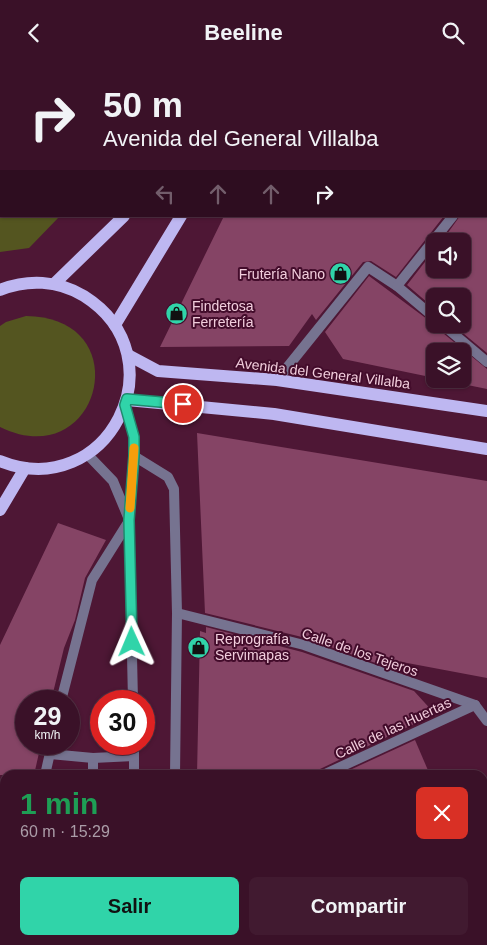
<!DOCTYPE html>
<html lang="es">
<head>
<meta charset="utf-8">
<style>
	body { margin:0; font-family:Arial,sans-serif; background:#411a30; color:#f1f3f6; height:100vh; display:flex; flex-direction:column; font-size:19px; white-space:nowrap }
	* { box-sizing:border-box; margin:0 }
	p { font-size:16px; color:#ab9da8 }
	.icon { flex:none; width:28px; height:28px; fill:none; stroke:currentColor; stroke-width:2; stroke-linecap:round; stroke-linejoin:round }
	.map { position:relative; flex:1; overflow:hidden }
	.side { position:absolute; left:0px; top:705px; width:488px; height:175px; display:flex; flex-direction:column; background:#3a1128; border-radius:15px 15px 0 0; box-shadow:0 1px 4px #0004,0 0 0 1px #543145 }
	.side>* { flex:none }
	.hud { position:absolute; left:0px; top:0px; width:488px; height:152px; box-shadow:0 1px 4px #0004,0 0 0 1px #543145; background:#3a1128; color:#f1f3f6; overflow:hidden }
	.buttons { position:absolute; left:426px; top:168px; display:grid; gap:10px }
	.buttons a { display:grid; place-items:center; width:45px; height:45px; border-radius:8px; background:#3a1128; box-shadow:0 1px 4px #0004,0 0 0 1px #543145; font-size:25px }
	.speed { position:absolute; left:15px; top:625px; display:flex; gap:10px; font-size:25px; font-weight:700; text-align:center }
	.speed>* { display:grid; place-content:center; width:65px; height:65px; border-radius:50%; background:#3a1128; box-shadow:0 1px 4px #0004,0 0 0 1px #543145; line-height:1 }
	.speed small { font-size:12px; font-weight:400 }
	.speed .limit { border:8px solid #d22; background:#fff; color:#111 }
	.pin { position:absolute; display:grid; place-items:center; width:42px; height:42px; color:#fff; margin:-21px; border:2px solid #fff; border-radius:50%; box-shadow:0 1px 5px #0007 }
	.me { position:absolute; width:55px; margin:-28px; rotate:359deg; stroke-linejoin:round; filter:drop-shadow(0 0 4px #0008) }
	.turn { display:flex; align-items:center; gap:18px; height:105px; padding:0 20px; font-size:22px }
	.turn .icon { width:65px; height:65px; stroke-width:2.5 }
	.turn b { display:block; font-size:35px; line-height:42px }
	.lanes { display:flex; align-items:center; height:48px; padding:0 20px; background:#0003; justify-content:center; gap:25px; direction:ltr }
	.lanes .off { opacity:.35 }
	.round { display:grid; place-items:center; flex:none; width:52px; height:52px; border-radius:8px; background:#411a30 }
	.overview { display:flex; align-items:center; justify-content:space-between; height:85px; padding:0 20px }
	h1 { font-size:30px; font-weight:800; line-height:38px; color:#1e9e55 }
	.action { display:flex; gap:10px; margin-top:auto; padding:10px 20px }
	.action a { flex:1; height:58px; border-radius:8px; background:#30d4a9; color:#111; font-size:20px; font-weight:800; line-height:58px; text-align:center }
	.action a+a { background:#411a30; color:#f1f3f6 }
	header { display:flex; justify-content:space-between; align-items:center; height:65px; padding:0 20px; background:#3a1128; font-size:22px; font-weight:800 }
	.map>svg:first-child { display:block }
	.green { fill:#545520 }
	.building { fill:#854465 }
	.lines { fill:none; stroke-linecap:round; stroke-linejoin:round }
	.service { stroke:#767390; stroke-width:10 }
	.pedestrian { stroke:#767390; stroke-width:10 }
	.minor { stroke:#767390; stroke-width:10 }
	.primary { stroke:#beb7f1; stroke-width:12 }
	.route-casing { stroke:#1f8a6e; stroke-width:12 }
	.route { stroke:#30d4a9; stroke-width:9 }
	.slow { stroke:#f59e0b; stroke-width:9 }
	.labels { text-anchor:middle; stroke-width:4; stroke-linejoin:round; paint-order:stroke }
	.poi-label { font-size:14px; fill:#f2cedd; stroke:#430c2b; text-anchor:start }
	.street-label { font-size:14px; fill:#f2cedd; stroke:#430c2b }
</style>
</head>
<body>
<header><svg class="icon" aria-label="back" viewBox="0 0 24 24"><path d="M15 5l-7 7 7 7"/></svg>Beeline<svg class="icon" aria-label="search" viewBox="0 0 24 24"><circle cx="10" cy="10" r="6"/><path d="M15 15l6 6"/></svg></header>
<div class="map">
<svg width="487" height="880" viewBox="0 0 487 880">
	<rect width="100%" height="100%" fill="#4e1735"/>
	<g class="green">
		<path d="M0,0H202L1,1V151H60L29,183L0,187Z"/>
		<path d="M26,251C140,252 100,411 0,362V261L6,257Z"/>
		<path d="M482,750H487V821L483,823Z"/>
		<path d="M192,875H345L332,880H192Z"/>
	</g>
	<g class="building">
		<path d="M224,151H444L396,212L371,196L363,197L316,255L312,249L289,281L160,282Z"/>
		<path d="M460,151H487V288L452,259H462V231H435V244L407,220L435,184V204H462V176H442Z"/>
		<path d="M369,211L435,260L438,264L487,304V324L438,314H462V286H435V313L343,294L325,267Z"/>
		<path d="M197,368L487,416V613L386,594L395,605L306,573L205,548Z"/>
		<path d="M58,458L106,475L85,513L75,555L64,583L51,636H26V679H41L34,710H0V580Z"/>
		<path d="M206,562L302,587L414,626L435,649L320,704L316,710H197L200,566L206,568Z"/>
		<path d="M415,675L430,710H339Z"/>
	</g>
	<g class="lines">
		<g class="service">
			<path d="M93,710V693"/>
			<path d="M89,880V875"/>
		</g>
		<path class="pedestrian" d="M277,315L368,202L397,221"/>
		<g class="minor">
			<path d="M486,110L487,109"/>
			<path d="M435,253L397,221L453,151"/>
			<path d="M442,259L487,297"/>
			<path d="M125,340L134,372V391L129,455L133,636"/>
			<path d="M87,389L113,416L128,452"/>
			<path d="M134,391L168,412L174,424L177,548L175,710"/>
			<path d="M177,548L304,580L475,640"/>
			<path d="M61,636L92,515L129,456"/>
			<path d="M475,640L487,656"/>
			<path d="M134,679V710"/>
			<path d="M50,689L93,693L134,691"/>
			<path d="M45,710L52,679"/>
			<path d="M323,710L475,640"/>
			<path d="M482,835L487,833"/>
			<path d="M5,880L6,875"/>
			<path d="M133,880V875"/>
			<path d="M174,880V875"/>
			<path d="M366,880L379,875"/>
		</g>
		<g class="primary">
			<path d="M275,1L276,0"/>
			<path d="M311,1L312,0"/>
			<path d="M54,219L124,151"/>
			<path d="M0,225C27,214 58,215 84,231C182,293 107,439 0,396"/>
			<path d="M115,260L181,151"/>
			<path d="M128,290L158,306L277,315L487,346"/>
			<path d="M127,335L274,349L487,384"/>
			<path d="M0,445L25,403"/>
		</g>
	</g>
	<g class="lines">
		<defs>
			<path id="route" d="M132,577L129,455L134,391V372L125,340L127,334L183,339"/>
		</defs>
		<use href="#route" class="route-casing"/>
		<use href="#route" class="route"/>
		<path class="slow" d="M130,443L134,383"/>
	</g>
	<defs>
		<symbol id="shop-disc" viewBox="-11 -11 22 22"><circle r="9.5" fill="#30d4a9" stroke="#430c2b"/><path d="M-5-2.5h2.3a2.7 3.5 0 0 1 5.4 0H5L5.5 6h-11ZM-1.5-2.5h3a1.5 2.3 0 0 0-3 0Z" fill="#111"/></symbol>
	</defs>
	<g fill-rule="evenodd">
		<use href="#shop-disc" x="328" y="196" width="25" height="25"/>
		<use href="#shop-disc" x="164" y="236" width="25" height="25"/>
		<use href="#shop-disc" x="186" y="570" width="25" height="25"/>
	</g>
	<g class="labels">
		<g class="poi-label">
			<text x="325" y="214" text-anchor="end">Frutería Nano</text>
			<text x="192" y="246">Findetosa<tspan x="192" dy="16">Ferretería</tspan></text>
			<text x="215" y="579">Reprografía<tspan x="215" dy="16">Servimapas</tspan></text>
		</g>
		<g class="street-label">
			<text transform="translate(323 308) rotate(7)" y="5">Avenida del General Villalba</text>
			<text transform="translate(360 587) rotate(19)" y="5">Calle de los Tejeros</text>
			<text transform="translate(393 663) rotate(-25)" y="5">Calle de las Huertas</text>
		</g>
	</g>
</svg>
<div class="buttons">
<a><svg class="icon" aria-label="sound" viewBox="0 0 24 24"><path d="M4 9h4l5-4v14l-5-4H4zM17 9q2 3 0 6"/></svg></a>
<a><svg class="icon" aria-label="search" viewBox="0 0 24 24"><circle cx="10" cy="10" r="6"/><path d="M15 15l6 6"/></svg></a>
<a><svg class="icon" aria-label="layers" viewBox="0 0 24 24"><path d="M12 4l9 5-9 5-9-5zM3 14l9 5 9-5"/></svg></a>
</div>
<div class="speed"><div>29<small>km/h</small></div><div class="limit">30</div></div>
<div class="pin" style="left:183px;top:339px;background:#d93025"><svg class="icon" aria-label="arrive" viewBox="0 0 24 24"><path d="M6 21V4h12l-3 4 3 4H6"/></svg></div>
<svg class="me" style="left:132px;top:577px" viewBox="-20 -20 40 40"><path d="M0-17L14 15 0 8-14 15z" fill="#30d4a9" stroke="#fff" stroke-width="4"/></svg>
<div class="hud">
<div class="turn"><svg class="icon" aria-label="right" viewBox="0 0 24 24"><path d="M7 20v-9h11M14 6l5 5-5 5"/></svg><div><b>50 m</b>Avenida del General Villalba</div></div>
<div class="lanes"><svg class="icon off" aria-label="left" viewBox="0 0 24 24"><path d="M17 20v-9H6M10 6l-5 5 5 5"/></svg><svg class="icon off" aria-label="ahead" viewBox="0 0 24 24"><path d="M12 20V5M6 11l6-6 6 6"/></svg><svg class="icon off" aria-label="ahead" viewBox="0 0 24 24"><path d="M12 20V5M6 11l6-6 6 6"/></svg><svg class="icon" aria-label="right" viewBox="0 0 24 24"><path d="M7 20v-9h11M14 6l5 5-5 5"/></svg></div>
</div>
<section class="side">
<div class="overview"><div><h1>1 min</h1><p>60 m · 15:29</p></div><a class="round" style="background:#d93025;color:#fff"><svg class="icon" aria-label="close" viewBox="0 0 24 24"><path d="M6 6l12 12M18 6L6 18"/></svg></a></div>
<div class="action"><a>Salir</a><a>Compartir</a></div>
</section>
</div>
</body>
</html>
